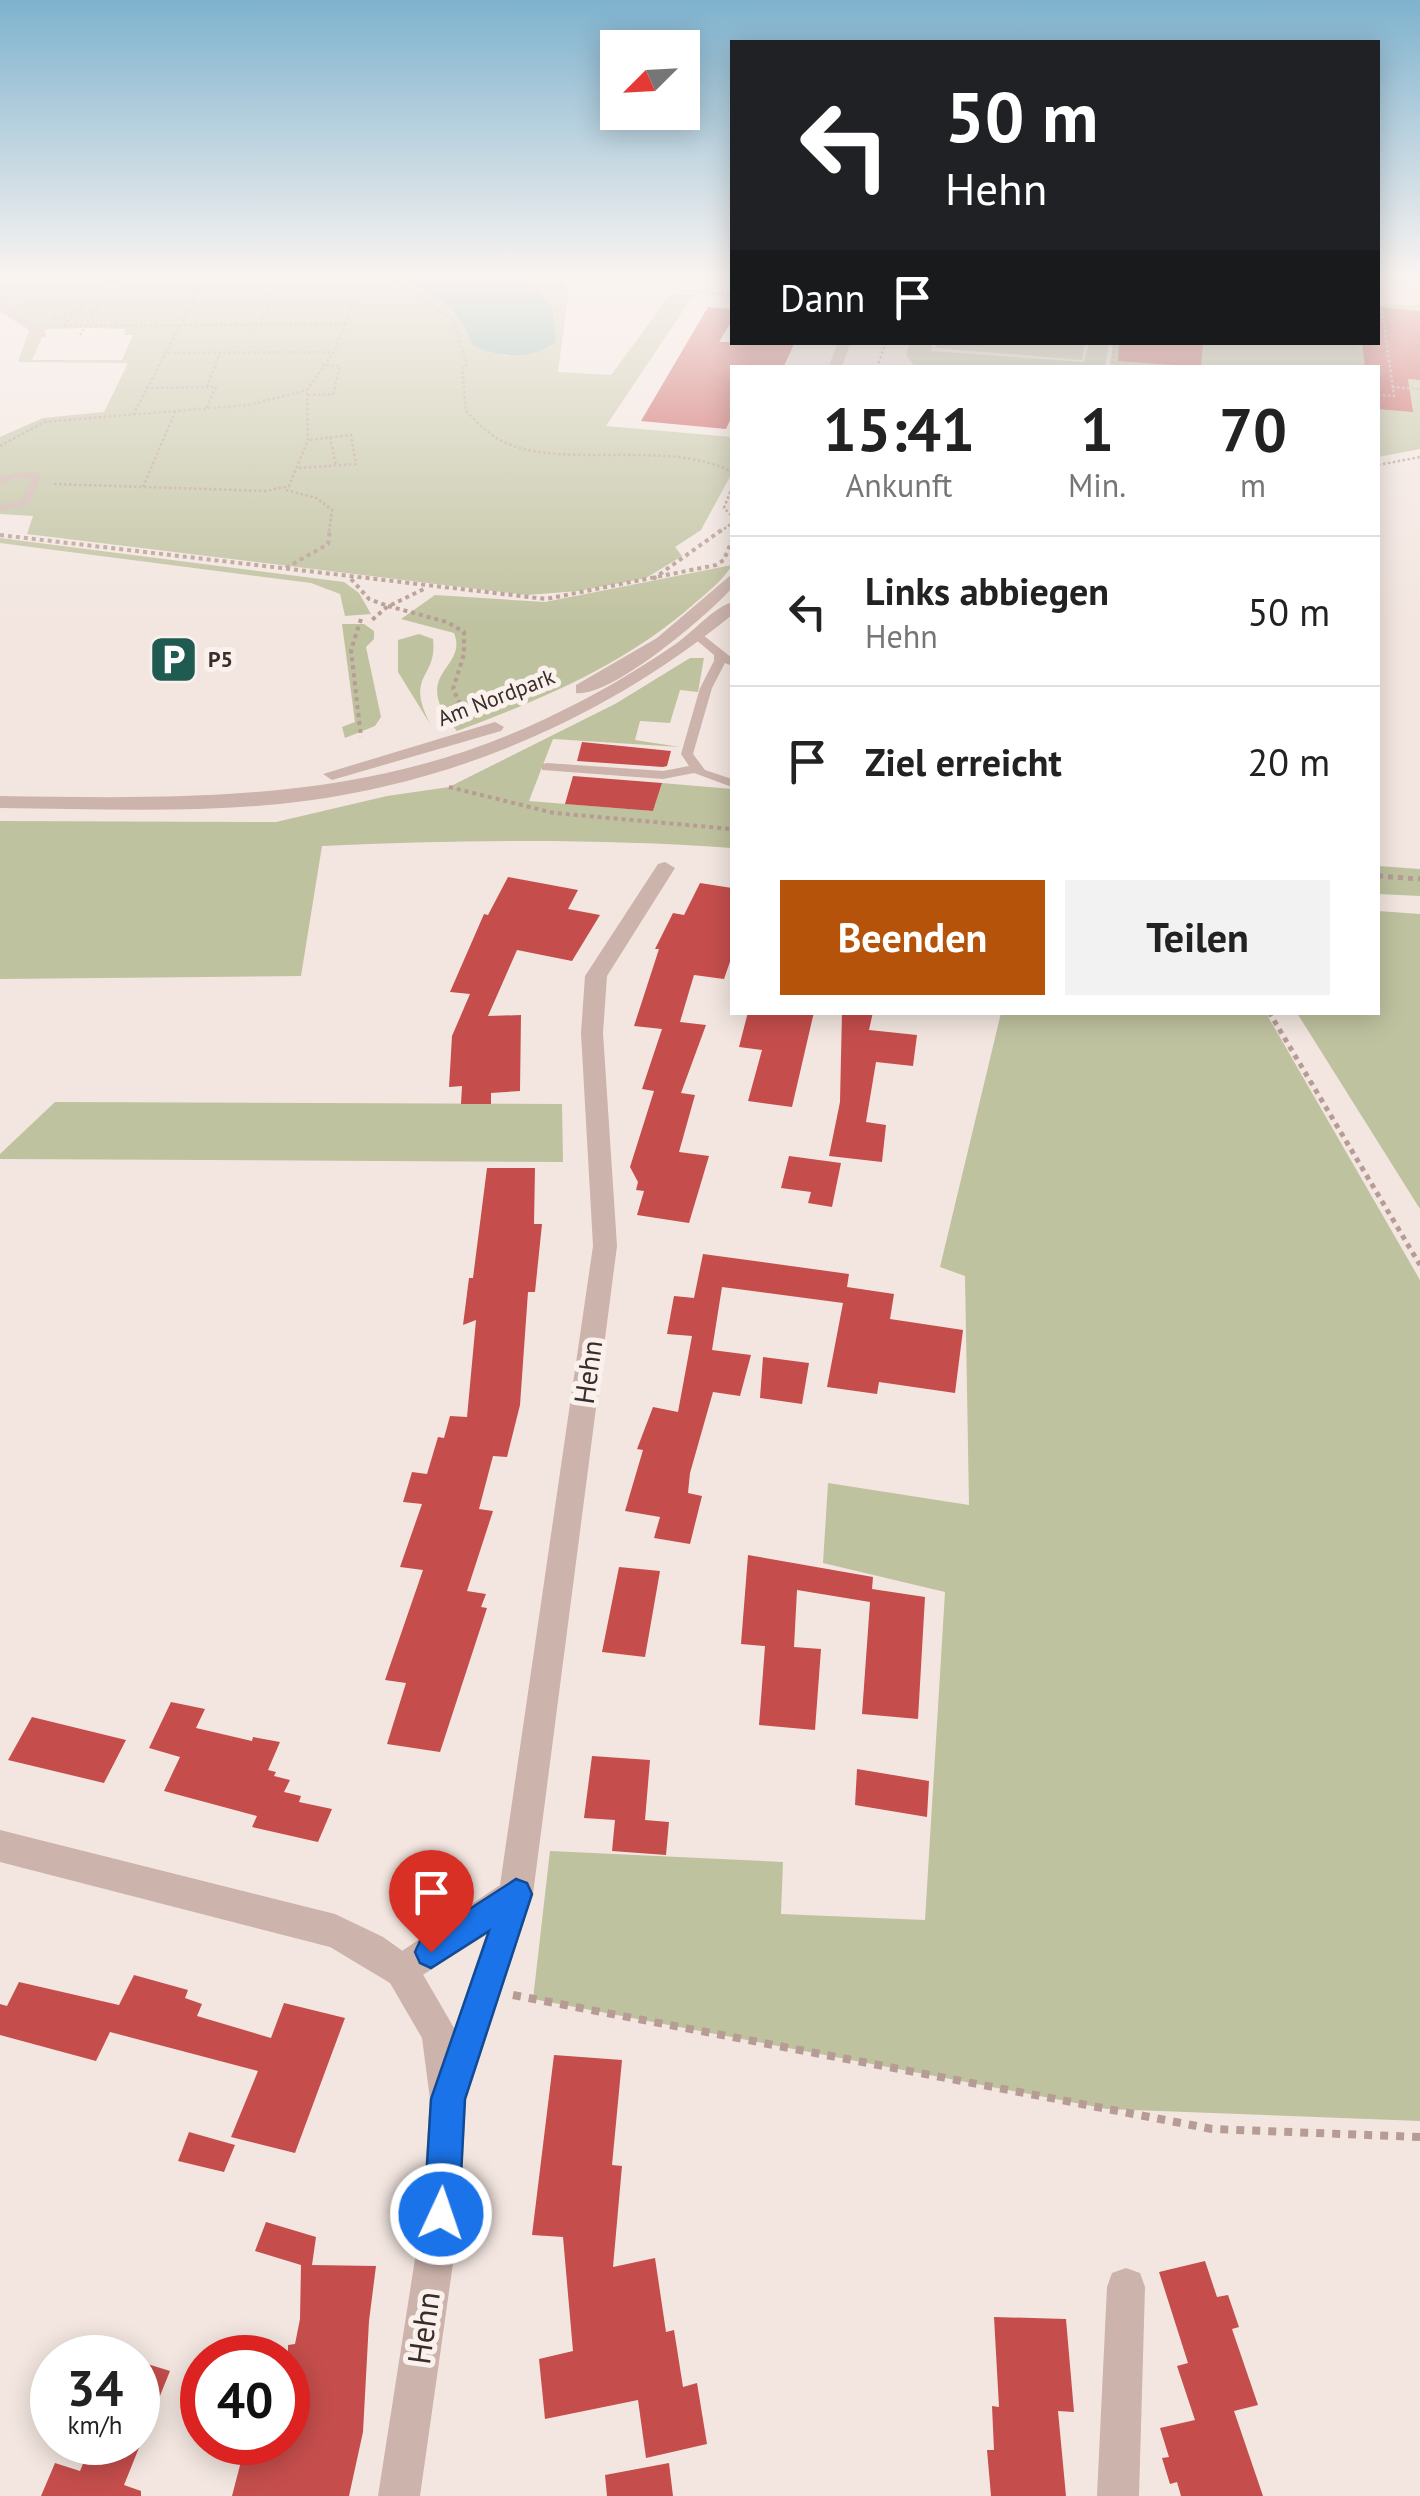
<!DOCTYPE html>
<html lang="de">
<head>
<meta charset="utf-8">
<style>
	body { margin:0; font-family:"PT Sans",sans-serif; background:#f2f2f2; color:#222; height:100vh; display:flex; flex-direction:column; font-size:38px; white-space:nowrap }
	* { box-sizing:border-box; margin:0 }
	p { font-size:32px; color:#767676 }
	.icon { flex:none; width:55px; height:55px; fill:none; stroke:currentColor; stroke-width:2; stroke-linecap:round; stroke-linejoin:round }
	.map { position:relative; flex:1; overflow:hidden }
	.side { position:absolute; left:730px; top:365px; width:650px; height:650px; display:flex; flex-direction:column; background:#fff; border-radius:0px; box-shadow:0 5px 25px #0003 }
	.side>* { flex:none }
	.guide { position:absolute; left:730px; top:40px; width:650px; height:305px; border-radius:0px; box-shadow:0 5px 25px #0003; background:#202124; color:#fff; overflow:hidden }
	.needle { width:65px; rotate:246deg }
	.buttons { position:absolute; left:600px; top:30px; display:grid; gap:20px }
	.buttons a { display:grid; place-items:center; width:100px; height:100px; border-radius:0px; background:#fff; box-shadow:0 5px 25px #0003; font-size:50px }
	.speed { position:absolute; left:30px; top:2335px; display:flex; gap:20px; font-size:50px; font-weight:700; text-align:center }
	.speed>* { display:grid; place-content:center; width:130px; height:130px; border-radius:50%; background:#fff; box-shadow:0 5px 25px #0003; line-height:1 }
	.speed small { font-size:25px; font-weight:400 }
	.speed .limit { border:15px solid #d22; background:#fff; color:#111 }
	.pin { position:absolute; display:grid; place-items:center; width:85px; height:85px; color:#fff; margin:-102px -42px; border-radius:50% 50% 50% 0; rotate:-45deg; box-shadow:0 0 10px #0007 }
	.pin .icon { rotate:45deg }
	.me { position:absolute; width:110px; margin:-55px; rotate:3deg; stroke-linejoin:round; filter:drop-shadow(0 0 8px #0008) }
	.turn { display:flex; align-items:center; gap:35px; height:210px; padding:0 50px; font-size:45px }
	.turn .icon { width:130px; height:130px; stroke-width:2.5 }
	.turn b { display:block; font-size:70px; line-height:85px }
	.then { display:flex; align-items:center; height:95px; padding:0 50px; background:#0003; gap:20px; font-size:38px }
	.eta { display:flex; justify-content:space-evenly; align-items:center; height:170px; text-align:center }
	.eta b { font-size:60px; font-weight:600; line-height:70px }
	.cta { display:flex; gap:20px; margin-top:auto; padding:20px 50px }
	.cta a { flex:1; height:115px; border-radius:0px; background:#b45309; color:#fff; font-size:40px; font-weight:600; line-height:115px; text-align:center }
	.cta a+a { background:#f2f2f2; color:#222 }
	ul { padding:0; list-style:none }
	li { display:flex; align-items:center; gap:30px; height:150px; padding:0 50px; border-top:2px solid #e0e0e0 }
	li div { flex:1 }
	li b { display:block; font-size:38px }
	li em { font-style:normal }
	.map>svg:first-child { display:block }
	.green { fill:#bfc29f; fill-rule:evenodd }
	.plaza { fill:#ebd3c7 }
	.water { fill:#7fb0a7 }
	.building { fill:#c54e4c }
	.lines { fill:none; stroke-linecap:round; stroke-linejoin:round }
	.path-far3 { stroke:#b79c95; stroke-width:2.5; stroke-dasharray:2.5 2.5; stroke-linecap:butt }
	.path-far2 { stroke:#b79c95; stroke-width:4; stroke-dasharray:4 4; stroke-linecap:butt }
	.path-far1 { stroke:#b79c95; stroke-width:5; stroke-dasharray:5 5; stroke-linecap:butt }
	.path { stroke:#b79c95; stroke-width:8; stroke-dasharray:8 8; stroke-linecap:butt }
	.service { fill:#ccb3ab; fill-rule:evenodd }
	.minor { fill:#ccb3ab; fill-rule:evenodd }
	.tertiary { fill:#ccb3ab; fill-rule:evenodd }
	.route { fill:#1a73e8; stroke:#114b97; stroke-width:2.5 }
	.labels { text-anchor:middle; stroke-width:10; stroke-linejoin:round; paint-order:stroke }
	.far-poi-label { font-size:22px; font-weight:bold; fill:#392c2a; stroke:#faf1ed; text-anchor:start }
	.far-street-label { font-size:22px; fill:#392c2a; stroke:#faf1ed }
	.street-label { font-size:28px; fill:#392c2a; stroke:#faf1ed }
	.near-street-label { font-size:32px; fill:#392c2a; stroke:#faf1ed }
</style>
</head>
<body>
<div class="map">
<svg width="1420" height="2496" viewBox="0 0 1420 2496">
	<rect width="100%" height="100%" fill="#f3e6e0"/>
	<g class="green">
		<path d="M0,277H402C438,299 458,305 473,346L507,356L551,346L530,280L525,277H558L569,289L558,372L611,375L670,295H700L692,297L606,426L732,437V473L701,530L675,547L682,556L646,578L578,591L527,595L27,534L33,516L0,514V437L43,418L104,412L128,363L18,362L29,330L0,312ZM88,328L126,329L124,335H133L122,360H32L46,329Z"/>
		<path d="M1378,288L1420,291V449L1378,457V368H1110L1113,343L1378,342Z"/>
		<path d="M937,342H1085V343L1082,360L935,348Z"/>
		<path d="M910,343H933L931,351L1084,362L1089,343H1109L1105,368L915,367L906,355Z"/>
		<path d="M0,538L344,582L359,593L371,614L345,616L340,594L311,583L0,543Z"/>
		<path d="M732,565C724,579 708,592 695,603C626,664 543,699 457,731C407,672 469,670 454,633L401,619L435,595L545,602Z"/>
		<path d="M342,624H364L374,631V639L366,647L381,717L375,726L345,738L342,727L355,722Z"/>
		<path d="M419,634L433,639C438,680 403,673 432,727L398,672V640Z"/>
		<path d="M690,658H704L698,692L680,690L670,723L640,721L635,740L680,747L553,739L529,801L653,811L662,783L732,789V848C595,838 459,840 322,846L301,976L0,979V821L276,822L387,796L449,787L615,704Z"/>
		<path d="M1378,866L1420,869V896L1378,894Z"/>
		<path d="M1378,911L1420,914V1209L1297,1013L1378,1012Z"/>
		<path d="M1001,1013H1266L1420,1280V2121L1107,2109L533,1999L550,1851L783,1862L781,1914L925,1920L945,1592L823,1563L828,1483L969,1505L965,1276L940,1267Z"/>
		<path d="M55,1102L562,1104L563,1162L0,1159V1154Z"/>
	</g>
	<path class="plaza" d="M1378,277H1420V301L1417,305L1379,304Z"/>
	<path class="water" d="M402,277H525L552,306L556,342C531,361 500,357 473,346C458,305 438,298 402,277Z"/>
	<g class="building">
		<path d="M708,307L732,309V320L719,342H795L783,368H732V416L726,429L641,421Z"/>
		<path d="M1378,307L1420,311V380L1408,379L1413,412L1378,409V368H1365L1362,342H1378Z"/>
		<path d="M1119,342H1203L1201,367L1118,361Z"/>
		<path d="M582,742L671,751L667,766L663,767L577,761Z"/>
		<path d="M573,776L662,783L653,811L565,804Z"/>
		<path d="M508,877L578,890L568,909L600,915L572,961L517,950L488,1016L521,1015L520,1091L491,1093V1104H461L462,1086L449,1087L452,1036L470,994L450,992L484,914L488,915Z"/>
		<path d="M700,883L732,888V956L724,979L694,975L680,1022L706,1025L681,1093L695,1095L679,1152L709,1156L689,1223L637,1215L644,1191L636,1190L638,1182L630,1167L654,1091L642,1089L662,1029L634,1026L659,949H655L673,913L684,915Z"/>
		<path d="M748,1012H814L792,1107L748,1101L762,1050L739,1047Z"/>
		<path d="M842,1012H873L869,1030L917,1035L913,1066L876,1062L866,1122L886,1125L882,1162L829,1156L840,1102Z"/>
		<path d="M789,1156L841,1163L832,1207L808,1203L811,1192L781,1188Z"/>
		<path d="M487,1168H535L534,1224H542L535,1292H528L520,1405L507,1457L493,1456L479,1509L493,1511L467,1591L486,1594L481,1607L487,1608L440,1752L387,1744L406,1683L385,1680L423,1570L400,1567L422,1504L403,1502L412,1472L427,1474L438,1437L444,1438L450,1416L467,1417L476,1320L463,1325L469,1278H473Z"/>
		<path d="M703,1254L849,1274L847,1287L894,1294L890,1319L963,1330L955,1393L879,1382L877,1394L827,1387L843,1303L722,1287L712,1350L751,1355L740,1396L713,1392L690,1473L688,1493L702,1496L690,1544L654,1538L660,1517L625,1511L643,1450L637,1449L653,1407L678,1412L692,1336L667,1334L674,1296L694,1298Z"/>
		<path d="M763,1357L809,1363L802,1404L760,1398Z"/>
		<path d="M748,1555L873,1577L872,1589L925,1597L918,1719L862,1714L870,1602L797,1590L794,1647L821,1649L815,1730L759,1725L765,1646L741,1644Z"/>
		<path d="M619,1567L660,1571L645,1657L602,1652Z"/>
		<path d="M171,1702L205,1709L196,1728L252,1741L253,1737L280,1742L268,1770L276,1772L274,1776L290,1780L284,1792L301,1796L299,1802L332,1809L318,1842L252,1827L257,1816L164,1791L180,1757L149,1748Z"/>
		<path d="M32,1717L126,1740L104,1783L8,1760Z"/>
		<path d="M592,1756L650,1760L645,1820L669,1822L666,1855L612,1851L615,1820L584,1818Z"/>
		<path d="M857,1769L929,1781L927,1817L855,1805Z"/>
		<path d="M134,1975L188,1990L185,1998L202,2004L197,2016L271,2038L284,2003L345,2018L295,2153L231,2137L258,2071L110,2032L96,2061L0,2035V2004L7,2006L19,1982L119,2005Z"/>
		<path d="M554,2055L622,2060L612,2165L622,2166L613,2267L655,2258L666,2332L674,2330L683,2387L697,2383L707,2444L646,2458L638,2400L545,2419L539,2359L573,2351L563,2237L532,2235Z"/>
		<path d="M189,2132L235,2145L224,2172L178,2161Z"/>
		<path d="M266,2222L316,2237L312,2265L376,2266L369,2321L363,2432L349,2496H232L246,2442H288V2345L295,2344L300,2319L301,2265L255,2251Z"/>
		<path d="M1205,2261L1217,2297L1228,2295L1239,2327L1232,2329L1258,2405L1234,2411L1263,2496H1181L1177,2482L1170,2484L1162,2458L1169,2457L1160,2428L1195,2420L1177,2366L1188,2363L1159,2272Z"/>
		<path d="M994,2317L1066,2319L1074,2412L1058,2411L1066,2496H991L987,2450H994L992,2406L999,2407Z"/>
		<path d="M138,2361L170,2371L124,2485L141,2491V2496H41L55,2463L80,2471L92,2442H138Z"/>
		<path d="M669,2463L673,2496H607L605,2475Z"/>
	</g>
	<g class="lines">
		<g class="path-far3">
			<path d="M393,277L453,320L467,364L462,367L466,411C477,422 488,434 502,441C562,471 668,438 732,472"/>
			<path d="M687,291L732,295"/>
			<path d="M18,295L30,277"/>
			<path d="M30,302H77"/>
			<path d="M100,302L353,301L345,324"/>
			<path d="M100,302L115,277"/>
			<path d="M54,318L70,314L77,302H100L80,335"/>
			<path d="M260,325L281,277"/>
			<path d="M163,353L334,352"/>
			<path d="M877,368L886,342"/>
			<path d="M1111,368L1115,342"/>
			<path d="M207,387L220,352"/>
			<path d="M1392,387L1420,389"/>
			<path d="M146,388L216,387L206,409"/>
			<path d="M308,395L333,394L340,366L322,365"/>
			<path d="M1378,395L1394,396L1381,304"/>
			<path d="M133,415L206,277"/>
			<path d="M330,437L336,466"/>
			<path d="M0,446L44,422L248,405L307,390"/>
			<path d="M1378,465L1420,457"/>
			<path d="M299,468L356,464L351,435L308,440"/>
			<path d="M54,484L266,491L289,486L308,440L307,390L334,352L345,324L63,326L86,302"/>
			<path d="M143,487L175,412"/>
			<path d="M732,487L724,508L732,516"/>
			<path d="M286,490L316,498L332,510L329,532"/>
			<path d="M720,532L732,523"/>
		</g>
		<g class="path-far2">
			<path d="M0,535L546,599L716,565L724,560L732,540"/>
			<path d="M286,568L328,544L330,529"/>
			<path d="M351,579L369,599L388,606L372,620"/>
			<path d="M653,579L723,529"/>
			<path d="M391,605L426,588"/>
			<path d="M388,606L447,622L464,632V654L453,689L465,714"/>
			<path d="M361,619L351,650L361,737"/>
			<path d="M449,787L554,813L732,829"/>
		</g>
		<g class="path-far1">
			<path d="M1378,876L1420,879"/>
			<path d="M1269,1012L1420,1265"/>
		</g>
		<path class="path" d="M513,1995L1212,2129L1420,2137"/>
		<g class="service">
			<path d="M0,301L46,333V337H40L0,308Z"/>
			<path d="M16,472L37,473L42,476L29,504L0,511V505L21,500L31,479L17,478L0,484V477Z"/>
			<path d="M695,635H703L732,658V666L725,663L712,688L693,754L705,770L732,779V787L694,773L663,779L542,770V764L547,763L663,771L689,766L681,754L700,688L714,661V655L695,639Z"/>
		</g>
		<g class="minor">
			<path d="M665,862L675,868L607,976L603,1033L617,1246L533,1894L468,2094L463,2107L450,2112L437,2107L432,2094L486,1935L402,1988L390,1983L385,1971L390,1959L500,1885L593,1246L581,1033L585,976L658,864Z"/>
			<path d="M1126,2268L1140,2273L1145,2287L1139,2496H1097L1107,2287L1112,2273Z"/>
		</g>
		<g class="tertiary">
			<path d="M838,342H851L841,368H828Z"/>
			<path d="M732,574V588C708,615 611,698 576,693V685L657,638Z"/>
			<path d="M732,602V615C609,715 463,780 305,801C204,814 101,809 0,808V796C190,799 369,803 545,719C592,697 635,672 677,643C695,630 712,609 732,602Z"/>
			<path d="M495,722L504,727L501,731L332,780L323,774Z"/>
			<path d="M0,1830L335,1914L383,1937L414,1959L457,2033L466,2099L460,2214L420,2496H378L422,2214L430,2099L422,2038L390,1983L330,1947L0,1862Z"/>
		</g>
	</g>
	<linearGradient id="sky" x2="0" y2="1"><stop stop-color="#7eb2ce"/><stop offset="0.44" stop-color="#faf4f1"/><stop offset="1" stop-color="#faf4f1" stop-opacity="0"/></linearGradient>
	<rect width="1420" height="626" fill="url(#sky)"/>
	<path class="route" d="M516,1879L527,1883L532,1894L465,2099L459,2214L453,2226L441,2232L429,2226L424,2214L431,2099L489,1931L431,1968L420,1963L415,1952L420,1941Z"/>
	<defs>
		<symbol id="parking-square" viewBox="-11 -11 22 22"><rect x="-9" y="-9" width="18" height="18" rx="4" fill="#205b52" stroke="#faf1ed"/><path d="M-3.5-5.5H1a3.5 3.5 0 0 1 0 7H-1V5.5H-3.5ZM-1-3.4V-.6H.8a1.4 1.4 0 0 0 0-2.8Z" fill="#fff"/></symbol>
	</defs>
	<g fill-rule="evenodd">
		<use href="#parking-square" x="146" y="632" width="55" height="55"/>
	</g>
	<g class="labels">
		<g class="far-poi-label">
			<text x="208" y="667">P5</text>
		</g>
		<g class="far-street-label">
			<text transform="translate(496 697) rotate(-21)" y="8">Am Nordpark</text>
		</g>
		<g class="street-label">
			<text transform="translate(588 1372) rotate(-82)" y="10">Hehn</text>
		</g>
		<g class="near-street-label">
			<text transform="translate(424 2328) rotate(-82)" y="11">Hehn</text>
		</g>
	</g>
</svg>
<div class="buttons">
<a><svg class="needle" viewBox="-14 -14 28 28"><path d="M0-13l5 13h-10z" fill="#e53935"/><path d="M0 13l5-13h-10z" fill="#767676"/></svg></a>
</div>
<div class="speed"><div>34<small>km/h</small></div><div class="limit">40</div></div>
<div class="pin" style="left:431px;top:1952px;background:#d93025"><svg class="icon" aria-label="arrive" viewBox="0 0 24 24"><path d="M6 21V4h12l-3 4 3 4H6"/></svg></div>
<svg class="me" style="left:441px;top:2214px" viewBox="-20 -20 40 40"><circle r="17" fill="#1a73e8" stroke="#fff" stroke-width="3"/><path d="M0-11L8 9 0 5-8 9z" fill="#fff"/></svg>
<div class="guide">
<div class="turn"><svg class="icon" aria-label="left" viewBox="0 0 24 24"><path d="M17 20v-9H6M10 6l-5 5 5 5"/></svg><div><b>50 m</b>Hehn</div></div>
<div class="then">Dann<svg class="icon" aria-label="arrive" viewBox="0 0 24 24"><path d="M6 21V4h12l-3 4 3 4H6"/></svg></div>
</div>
<section class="side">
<div class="eta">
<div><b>15:41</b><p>Ankunft</p></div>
<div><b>1</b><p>Min.</p></div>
<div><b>70</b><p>m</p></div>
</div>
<ul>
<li><svg class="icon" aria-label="left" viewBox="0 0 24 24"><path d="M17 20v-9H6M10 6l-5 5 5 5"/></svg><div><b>Links abbiegen</b><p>Hehn</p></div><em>50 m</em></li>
<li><svg class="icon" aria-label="arrive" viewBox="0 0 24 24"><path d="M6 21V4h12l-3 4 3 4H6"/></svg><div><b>Ziel erreicht</b></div><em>20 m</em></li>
</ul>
<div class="cta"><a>Beenden</a><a>Teilen</a></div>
</section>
</div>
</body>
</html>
